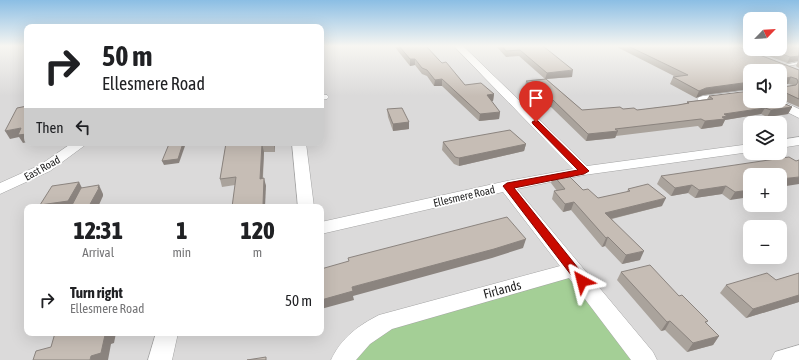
<!DOCTYPE html>
<html lang="en">
<head>
<meta charset="utf-8">
<style>
	body { margin:0; font-family:"Asap Condensed",sans-serif; background:#f2f2f2; color:#202124; height:100vh; display:flex; flex-direction:column; font-size:15px; white-space:nowrap }
	* { box-sizing:border-box; margin:0 }
	p { font-size:13px; color:#757577 }
	.icon { flex:none; width:22px; height:22px; fill:none; stroke:currentColor; stroke-width:2; stroke-linecap:round; stroke-linejoin:round }
	.map { position:relative; flex:1; overflow:hidden }
	.drawer { position:absolute; left:24px; top:204px; width:300px; height:132px; display:flex; flex-direction:column; background:#fff; border-radius:8px; box-shadow:0 4px 16px #0002 }
	.drawer>* { flex:none }
	.hud { position:absolute; left:24px; top:24px; width:300px; height:122px; border-radius:8px; box-shadow:0 4px 16px #0002; background:#fff; color:#202124; overflow:hidden }
	.needle { width:26px; rotate:65deg }
	.fabs { position:absolute; left:743px; top:12px; display:grid; gap:8px }
	.fabs a { display:grid; place-items:center; width:44px; height:44px; border-radius:8px; background:#fff; box-shadow:0 4px 16px #0002; font-size:20px }
	.pin { position:absolute; display:grid; place-items:center; width:34px; height:34px; color:#fff; margin:-41px -17px; border-radius:50% 50% 50% 0; rotate:-45deg; box-shadow:0 0 4px #0007 }
	.pin .icon { rotate:45deg }
	.me { position:absolute; width:44px; margin:-22px; rotate:322deg; stroke-linejoin:round; filter:drop-shadow(0 0 3px #0008) }
	.turn { display:flex; align-items:center; gap:14px; height:84px; padding:0 12px; font-size:18px }
	.turn .icon { width:52px; height:52px; stroke-width:2.5 }
	.turn b { display:block; font-size:28px; line-height:34px }
	.then { display:flex; align-items:center; height:38px; padding:0 12px; background:#0003; gap:8px; font-size:15px }
	.eta { display:flex; justify-content:space-evenly; align-items:center; height:68px; text-align:center }
	.eta b { font-size:24px; font-weight:800; line-height:28px }
	ul { padding:0; list-style:none }
	li { display:flex; align-items:center; gap:12px; height:56px; padding:0 12px }
	li div { flex:1 }
	li b { display:block; font-size:15px }
	li em { font-style:normal }
	.map>svg:first-child { display:block }
	.residential { fill:#dbdada; fill-rule:evenodd }
	.forest { fill:#a4cf96 }
	.lines { fill:none; stroke-linecap:round; stroke-linejoin:round }
	.lane-casing { stroke:#a4a4a4; stroke-width:1 }
	.street-casing { stroke:#a4a4a4; stroke-width:1 }
	.lane { fill:#fff; fill-rule:evenodd }
	.street { fill:#fff; fill-rule:evenodd }
	.wall { fill:#aaa39c; fill-rule:evenodd }
	.shaded-wall { fill:#8b847f }
	.building { fill:#c6bdb5; stroke:#8b847f; fill-rule:evenodd }
	.route { fill:#c90a00; stroke:#830600 }
	.labels { text-anchor:middle; stroke-width:3.5; stroke-linejoin:round; paint-order:stroke }
	.street-label { font-size:11px; fill:#1d1d1d; stroke:#fff }
	.near-street-label { font-size:13px; fill:#1d1d1d; stroke:#fff }
</style>
</head>
<body>
<div class="map">
<svg width="799" height="360" viewBox="0 0 799 360">
	<rect width="100%" height="100%" fill="#eeebe2"/>
	<path class="residential" d="M0,46H27V143H321V46H750V49H780L799,46V360H0ZM750,71H780V101H750ZM750,123H780V153H750ZM750,175H780V205H750ZM27,207H321V333H27ZM750,227H780V257H750Z"/>
	<path class="forest" d="M573,270L645,360H343L370,329Z"/>
	<g class="lines">
		<defs>
			<g id="lane">
				<path d="M777,50L779,51V52L753,55L751,54L753,53Z"/>
				<path d="M799,62V64L781,67L779,66Z"/>
			</g>
			<g id="street">
				<path d="M454,46H463L587,166L750,144V152L584,175L517,189L653,352L657,360H631L569,278L392,329L370,344L356,360H331C341,338 359,325 379,315L560,266L503,192L321,234V222L507,181L573,169Z"/>
				<path d="M750,90V96L703,102L699,101L697,99L699,97L703,96Z"/>
				<path d="M321,94L327,95L329,97L327,99L321,100Z"/>
				<path d="M780,100L799,109V118L769,103L767,101Z"/>
				<path d="M799,137V145L780,148V140Z"/>
				<path d="M72,143H88L50,171L0,194V183L40,165Z"/>
				<path d="M292,143H306L314,207H298Z"/>
				<path d="M156,333H178L172,360H148Z"/>
				<path d="M799,345V360H771L775,352Z"/>
			</g>
		</defs>
		<use href="#lane" class="lane-casing"/>
		<use href="#street" class="street-casing"/>
		<use href="#lane" class="lane"/>
		<use href="#street" class="street"/>
	</g>
	<g class="wall">
		<path d="M394,46H426L439,60L465,85L494,94L493,101H491L500,112L499,119L479,121L442,86H434L427,76L422,74L415,65L410,66Z"/>
		<path d="M496,46H543L572,77L546,79L582,110L623,109L637,110L678,105L687,103V102L707,99L709,96L792,107L788,114L767,117L761,114L725,120L722,126L701,129L698,126L616,136L615,138L586,141L551,107L546,108L541,105L526,91V89L525,87L526,81L545,79L519,56L506,57Z"/>
		<path d="M615,46H736L799,70V107L780,99V71H750V89L703,95L696,98L670,84L673,77H676ZM783,84H788L793,85L783,87Z"/>
		<path d="M742,46H750V49Z"/>
		<path d="M799,46V68L796,66L798,61L787,63L766,55L769,49L756,51L751,49H780Z"/>
		<path d="M387,109L409,122V129L393,131L388,117Z"/>
		<path d="M443,142L526,144L524,151L459,166L454,164L442,150Z"/>
		<path d="M226,143H275V152H264L263,178L266,186L235,185L222,187L220,179Z"/>
		<path d="M553,175L583,190L598,198L627,192L628,189L662,206L612,219L640,260L622,264L605,246L602,247L571,210L563,212L552,199L554,191H557L551,183Z"/>
		<path d="M780,175L730,200L722,194L695,198L688,193L671,196L657,184L661,176Z"/>
		<path d="M621,272L679,296L708,321L706,323L719,336L713,345L687,352L665,330L661,331L617,280Z"/>
		<path d="M799,273V302L746,318L720,293L726,285L776,280Z"/>
	</g>
	<g class="shaded-wall">
		<path d="M780,46H797L780,48Z"/>
		<path d="M757,49H772L756,51Z"/>
		<path d="M799,56L798,61L787,63L790,57Z"/>
		<path d="M410,59H415V65L410,66Z"/>
		<path d="M573,70L572,77L545,79L547,73Z"/>
		<path d="M791,77L788,84L780,85L782,79Z"/>
		<path d="M442,79V86H434L435,80Z"/>
		<path d="M750,82V89L703,95L696,98L699,91L706,88Z"/>
		<path d="M494,94L493,101L486,102L487,95Z"/>
		<path d="M553,100L551,107L546,108L547,101Z"/>
		<path d="M792,107L788,114L767,117L771,110Z"/>
		<path d="M765,108L761,114L725,120L722,126L701,129L705,121L724,114Z"/>
		<path d="M500,112L499,119L479,121L480,114Z"/>
		<path d="M409,122V129L393,131V124Z"/>
		<path d="M21,128L27,134V142L23,143L19,137L10,139L5,131Z"/>
		<path d="M618,131L615,138L586,141L588,134Z"/>
		<path d="M183,143L185,146L179,163L164,165L162,161Z"/>
		<path d="M274,143H275V152L274,144Z"/>
		<path d="M262,144L264,152L262,187L260,179Z"/>
		<path d="M526,144L524,151L459,166V158Z"/>
		<path d="M799,177V184L780,187V179Z"/>
		<path d="M264,178L266,186L265,207H249Z"/>
		<path d="M79,182L83,190L75,207H42L40,205Z"/>
		<path d="M99,185L103,194V196L98,207H85Z"/>
		<path d="M692,185L688,193L671,196L675,188Z"/>
		<path d="M726,186L722,194L695,198L699,190Z"/>
		<path d="M750,190V197L730,200L735,192Z"/>
		<path d="M666,198L662,206L602,221L605,213Z"/>
		<path d="M574,202L571,210L563,212L565,204Z"/>
		<path d="M608,237L605,246L602,247L606,238Z"/>
		<path d="M526,239L523,248L492,258L353,296L354,300L321,309V300L352,287Z"/>
		<path d="M644,251L640,260L622,264L626,255Z"/>
		<path d="M799,295V302L746,318L753,309Z"/>
		<path d="M670,321L665,330L661,331L667,322Z"/>
		<path d="M109,333H116L114,343L111,344L108,360H90L91,356L105,335Z"/>
		<path d="M719,336L713,345L687,352L693,343Z"/>
	</g>
	<g class="building">
		<path d="M399,46H426L439,60L442,63L446,62L465,85L481,83L494,94L487,95L500,112L480,114L442,79L435,80L427,70L422,68L415,59H410Z"/>
		<path d="M502,46H543L573,70L547,73L520,50L506,51Z"/>
		<path d="M628,46H736L799,70V99L784,92H780V71H750V82L706,88L699,91L673,77L688,75ZM791,77L797,79L798,82L796,85L783,87L782,79Z"/>
		<path d="M794,46H799V56L790,57L769,49H780V48Z"/>
		<path d="M546,79L582,110L620,107L623,109L634,108L637,110L678,105L689,103L687,102L713,99L709,96L750,91V101H779L792,107L771,110L765,108L724,114L727,116L722,117L725,119L705,121L701,119L615,129L618,131L588,134L553,100L547,101L542,98L527,84H530L526,81Z"/>
		<path d="M27,106V134L18,135L21,128L5,131L17,108Z"/>
		<path d="M402,108L409,122L393,124L387,109Z"/>
		<path d="M510,130L526,144L459,158L455,157L443,142Z"/>
		<path d="M176,143H183L178,159L162,161L169,144Z"/>
		<path d="M226,143H274V144H262L260,179L264,178L263,205L249,207H232L236,177L220,179Z"/>
		<path d="M789,157L796,161L799,160V177L780,179V175H750V190L735,192L726,186L699,190L692,185L675,188L661,176Z"/>
		<path d="M566,173L583,190L588,189L598,198L630,191L628,189L648,184L666,198L605,213L644,251L626,255L608,237L606,238L574,202L565,204L554,191L565,189L553,175Z"/>
		<path d="M79,182L68,201L40,205L52,186Z"/>
		<path d="M99,185L98,188H99L89,206L71,207L81,188Z"/>
		<path d="M507,217L526,239L494,249L352,287L353,291L321,300V269L349,261L348,258Z"/>
		<path d="M650,265L679,296L682,295L708,321L705,322L719,336L693,343L670,321L667,322L621,272Z"/>
		<path d="M767,273L776,280L799,273V295L753,309L726,285Z"/>
		<path d="M55,333H109V334L105,335L101,353L91,356L90,360H33L36,351L51,347Z"/>
		<path d="M266,357V360H247Z"/>
	</g>
	<linearGradient id="sky" x2="0" y2="1"><stop stop-color="#8bbee4"/><stop offset="0.48" stop-color="#f7f6f2"/><stop offset="1" stop-color="#f7f6f2" stop-opacity="0"/></linearGradient>
	<rect width="799" height="96" fill="url(#sky)"/>
	<path class="route" d="M536,120L538,121L589,171L584,174L514,188L586,278L588,281L586,284L582,285L578,284L503,186L507,183L578,170L533,124L532,122Z"/>
	<g class="labels">
		<g class="street-label">
			<text transform="translate(42 168) rotate(-29)" y="4">East Road</text>
			<text transform="translate(464 196) rotate(-13)" y="4">Ellesmere Road</text>
		</g>
		<g class="near-street-label">
			<text transform="translate(502 289) rotate(-15)" y="5">Firlands</text>
		</g>
	</g>
</svg>
<div class="fabs">
<a><svg class="needle" viewBox="-14 -14 28 28"><path d="M0-13l5 13h-10z" fill="#e53935"/><path d="M0 13l5-13h-10z" fill="#757577"/></svg></a>
<a><svg class="icon" aria-label="sound" viewBox="0 0 24 24"><path d="M4 9h4l5-4v14l-5-4H4zM17 9q2 3 0 6"/></svg></a>
<a><svg class="icon" aria-label="layers" viewBox="0 0 24 24"><path d="M12 4l9 5-9 5-9-5zM3 14l9 5 9-5"/></svg></a>
<a>+</a>
<a>−</a>
</div>
<div class="pin" style="left:536px;top:122px;background:#d93025"><svg class="icon" aria-label="arrive" viewBox="0 0 24 24"><path d="M6 21V4h12l-3 4 3 4H6"/></svg></div>
<svg class="me" style="left:582px;top:281px" viewBox="-20 -20 40 40"><path d="M0-17L14 15 0 8-14 15z" fill="#c90a00" stroke="#fff" stroke-width="4"/></svg>
<div class="hud">
<div class="turn"><svg class="icon" aria-label="right" viewBox="0 0 24 24"><path d="M7 20v-9h11M14 6l5 5-5 5"/></svg><div><b>50 m</b>Ellesmere Road</div></div>
<div class="then">Then<svg class="icon" aria-label="left" viewBox="0 0 24 24"><path d="M17 20v-9H6M10 6l-5 5 5 5"/></svg></div>
</div>
<section class="drawer">
<div class="eta">
<div><b>12:31</b><p>Arrival</p></div>
<div><b>1</b><p>min</p></div>
<div><b>120</b><p>m</p></div>
</div>
<ul>
<li><svg class="icon" aria-label="right" viewBox="0 0 24 24"><path d="M7 20v-9h11M14 6l5 5-5 5"/></svg><div><b>Turn right</b><p>Ellesmere Road</p></div><em>50 m</em></li>
</ul>
</section>
</div>
</body>
</html>
